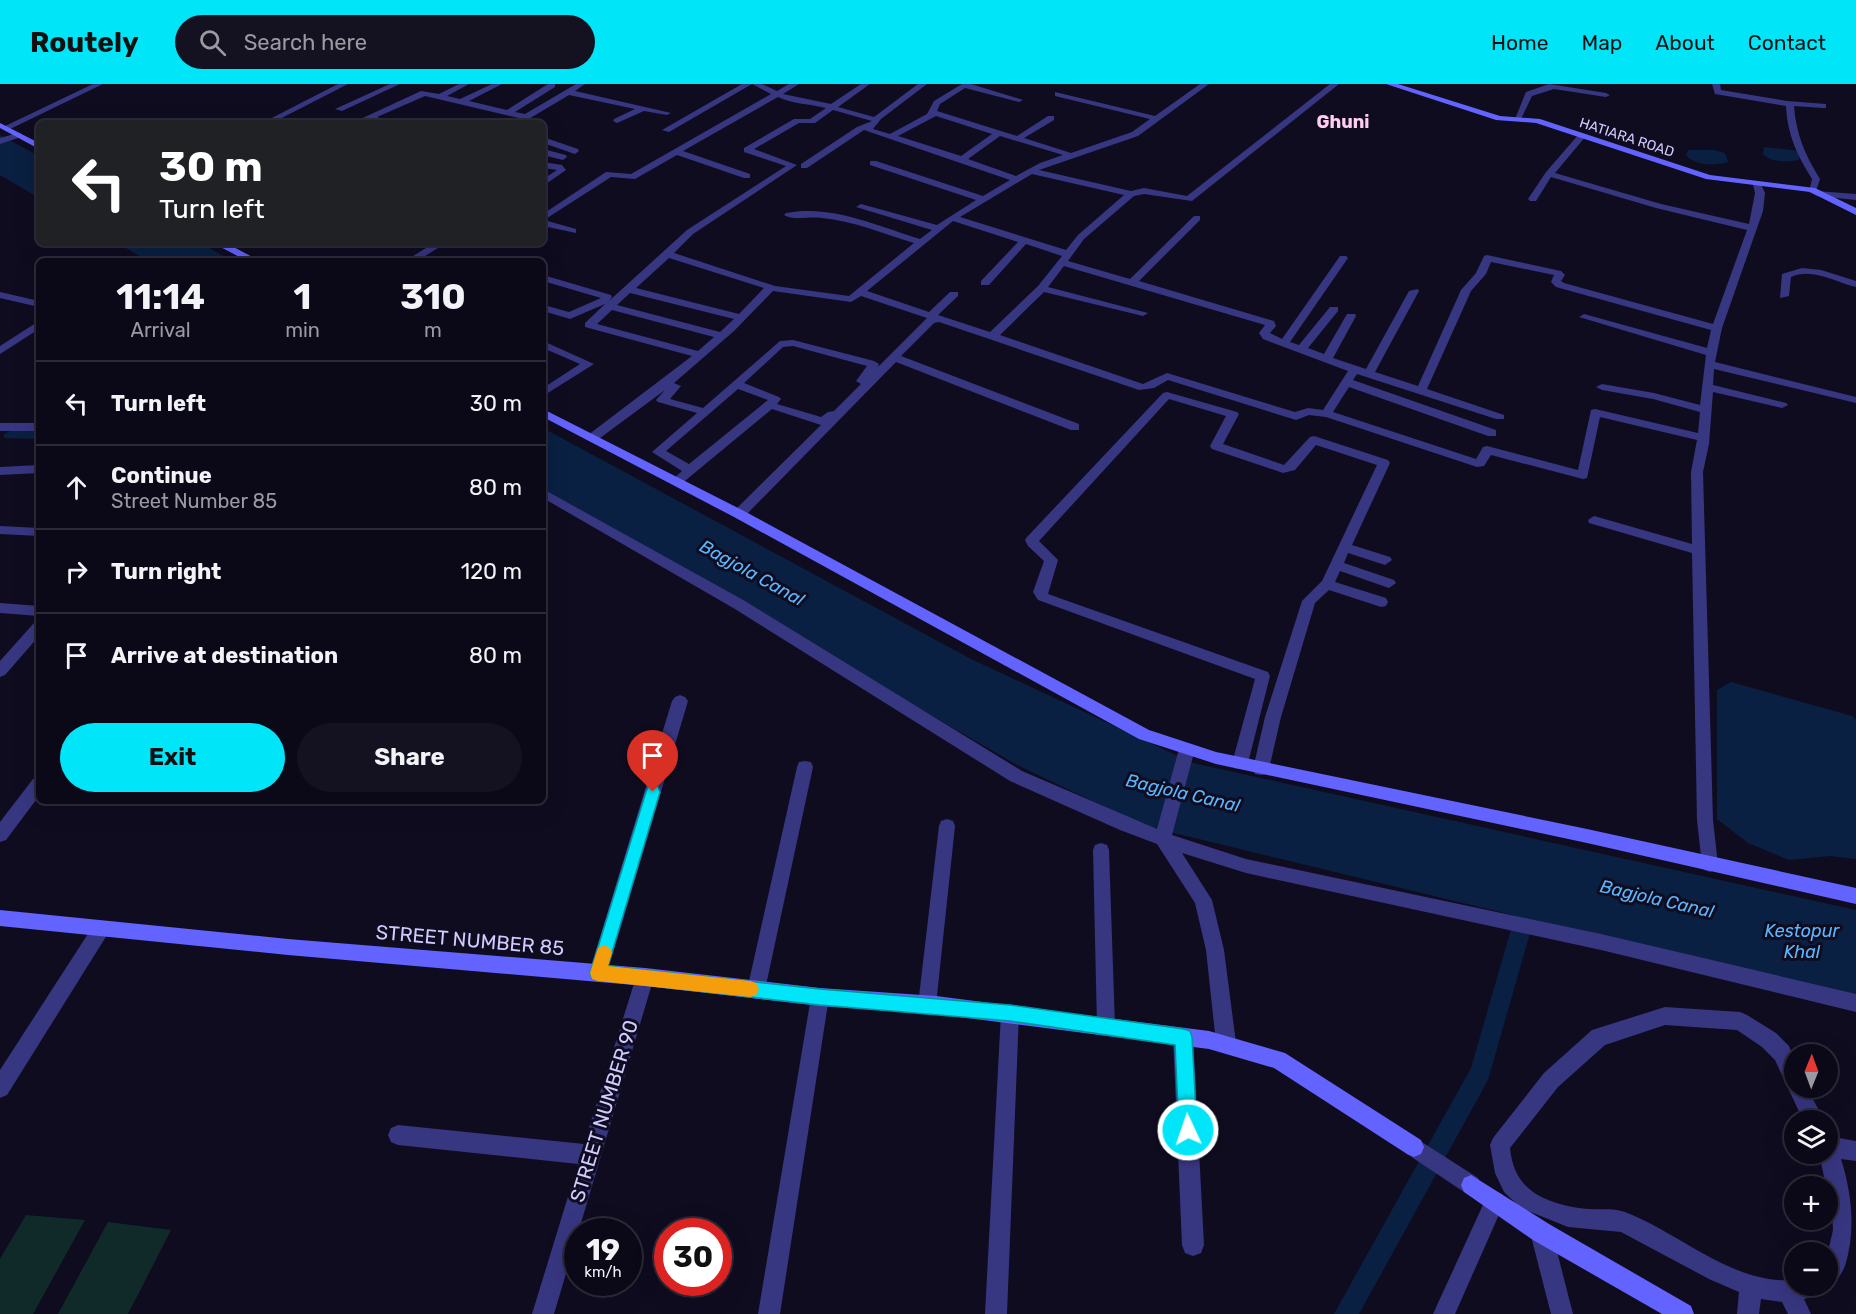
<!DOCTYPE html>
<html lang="en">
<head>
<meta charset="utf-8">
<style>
	body { margin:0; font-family:Rubik,sans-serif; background:#141221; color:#f1f3f6; height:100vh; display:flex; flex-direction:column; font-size:22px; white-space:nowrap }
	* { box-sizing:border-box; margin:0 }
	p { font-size:20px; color:#9a9aa2 }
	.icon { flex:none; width:33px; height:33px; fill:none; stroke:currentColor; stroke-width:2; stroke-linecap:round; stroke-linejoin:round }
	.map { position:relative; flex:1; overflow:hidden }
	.panel { position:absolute; left:36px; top:174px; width:510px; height:546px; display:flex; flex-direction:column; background:#0b0918; border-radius:9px; box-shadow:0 6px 24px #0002,0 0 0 2px #2b2a37 }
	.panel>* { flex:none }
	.hud { position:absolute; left:36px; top:36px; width:510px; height:126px; border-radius:9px; box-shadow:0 6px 24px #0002,0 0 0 2px #2b2a37; background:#202124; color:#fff; overflow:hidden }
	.needle { width:39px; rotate:1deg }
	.fabs { position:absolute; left:1784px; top:960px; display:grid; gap:12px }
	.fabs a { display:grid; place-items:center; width:54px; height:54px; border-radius:50%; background:#0b0918; box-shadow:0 6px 24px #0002,0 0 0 2px #2b2a37; font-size:30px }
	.speed { position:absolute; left:564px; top:1134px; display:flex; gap:12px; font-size:30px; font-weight:700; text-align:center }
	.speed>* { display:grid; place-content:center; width:78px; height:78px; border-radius:50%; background:#0b0918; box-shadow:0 6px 24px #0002,0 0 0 2px #2b2a37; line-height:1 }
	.speed small { font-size:15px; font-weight:400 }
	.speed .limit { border:9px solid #d22; background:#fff; color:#111 }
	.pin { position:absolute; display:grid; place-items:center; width:51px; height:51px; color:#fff; margin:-62px -26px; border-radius:50% 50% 50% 0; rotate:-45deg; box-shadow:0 0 6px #0007 }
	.pin .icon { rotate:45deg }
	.me { position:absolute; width:66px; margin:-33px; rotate:357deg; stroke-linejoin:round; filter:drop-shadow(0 0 4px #0008) }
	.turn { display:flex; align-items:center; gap:21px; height:126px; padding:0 24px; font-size:27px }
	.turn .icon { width:78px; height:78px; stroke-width:2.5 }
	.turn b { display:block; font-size:42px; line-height:51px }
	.eta { display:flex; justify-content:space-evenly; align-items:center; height:102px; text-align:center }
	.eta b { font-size:36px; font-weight:700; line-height:42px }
	.button { display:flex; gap:12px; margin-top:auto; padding:12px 24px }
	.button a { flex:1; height:69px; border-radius:36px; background:#00e5f7; color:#111; font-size:24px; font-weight:700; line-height:69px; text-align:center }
	.button a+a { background:#141221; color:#f1f3f6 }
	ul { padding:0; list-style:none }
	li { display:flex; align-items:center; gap:18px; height:84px; padding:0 24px; border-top:2px solid #2b2a37 }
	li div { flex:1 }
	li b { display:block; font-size:22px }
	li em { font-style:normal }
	header { display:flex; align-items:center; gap:36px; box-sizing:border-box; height:84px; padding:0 30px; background:#00e5f7; color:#111 }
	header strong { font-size:28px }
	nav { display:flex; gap:33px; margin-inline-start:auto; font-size:21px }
	.search { width:420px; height:54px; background:#141221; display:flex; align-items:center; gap:15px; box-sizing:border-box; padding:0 21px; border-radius:33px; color:#9a9aa2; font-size:22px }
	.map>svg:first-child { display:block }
	.green { fill:#0f2a29 }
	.water { fill:#0a2042 }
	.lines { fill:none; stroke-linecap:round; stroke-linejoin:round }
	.canal { fill:#0a2042; fill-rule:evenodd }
	.street { fill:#373681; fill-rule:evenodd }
	.secondary { fill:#6363ff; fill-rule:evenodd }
	.route { fill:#00e5f7; stroke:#0095a1; stroke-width:1.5 }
	.slow { fill:#f59e0b }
	.labels { text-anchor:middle; stroke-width:6; stroke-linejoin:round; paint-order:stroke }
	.far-street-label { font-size:14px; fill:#d0ccff; stroke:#0f0c20 }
	.far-district-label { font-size:18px; font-weight:bold; fill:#ffceee; stroke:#0f0c20 }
	.water-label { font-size:18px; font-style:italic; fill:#5ab7ff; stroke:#0f0c20 }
	.near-street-label { font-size:20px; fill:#d0ccff; stroke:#0f0c20 }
</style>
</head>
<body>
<header>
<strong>Routely</strong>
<div class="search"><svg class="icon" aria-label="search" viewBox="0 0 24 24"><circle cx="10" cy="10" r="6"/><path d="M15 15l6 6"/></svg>Search here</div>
<nav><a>Home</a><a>Map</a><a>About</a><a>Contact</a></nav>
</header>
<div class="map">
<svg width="1856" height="1230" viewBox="0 0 1856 1230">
	<rect width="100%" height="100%" fill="#0f0c20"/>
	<g class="green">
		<path d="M26,1131L85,1136L33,1230H0V1175Z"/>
		<path d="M108,1138L171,1146L128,1230H58Z"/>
	</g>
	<g class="water">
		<path d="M0,51L39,72V114L0,91Z"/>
		<path d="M1764,63L1800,67L1799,76C1787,78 1772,79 1763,70Z"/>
		<path d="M1688,66H1714L1725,69L1728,78C1714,82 1696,82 1686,71Z"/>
		<path d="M117,159H200L233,177H148Z"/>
		<path d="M543,344L971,575L1193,679L1856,826V914L1145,742L1017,681L543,406Z"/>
		<path d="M1731,598L1852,632L1856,636V775L1830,772L1789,776L1748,759L1717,735V606Z"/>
	</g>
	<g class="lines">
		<g class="canal">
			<path d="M10,347H39V355L5,354L3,351Z"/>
			<path d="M1526,819L1533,822L1536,828L1488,996L1359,1230H1334L1471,984L1516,828L1519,822Z"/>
		</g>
		<g class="street">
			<path d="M93,0H103L8,46L1,44Z"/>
			<path d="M338,0H348L272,39H262Z"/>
			<path d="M390,0H400L342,27L335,25Z"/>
			<path d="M459,0H469L447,12L460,15L492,0H502L469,17L507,26L548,0H555V3L515,28L525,30L576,0H585L575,7L671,29L667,31L644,27L617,39L613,37L614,35L635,25L569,11L522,39H515L519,34L425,12L377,33L396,39L370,36L363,39H352L421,7L439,10Z"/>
			<path d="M742,0H752L669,48L662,46Z"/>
			<path d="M752,0H762L777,7L789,0H799L783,10L831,20L861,0H870L838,23L874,33L918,0H927L881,35L873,45L890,50L927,30L934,17L962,0H971L1023,16L1019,18L965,4L940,20L937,27L1017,52L1048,32H1054V36L1024,54L1071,69L1132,48L1150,35L1055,12V8L1155,32L1200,0H1209L1138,52L1039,86L1131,107L1144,104L1187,112L1330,0H1339L1192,117L1144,110L1134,112L1084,155L1068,177L1130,195L1194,132H1200V136L1139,197L1274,237L1276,242L1270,249L1282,255L1340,172H1346L1348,174L1290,258L1299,261L1330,223H1338V227L1308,264L1324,270L1347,230H1355L1356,232L1333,274L1366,285L1409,207L1418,205L1419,207L1375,288L1418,302L1461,206L1476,189L1484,172L1487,171L1561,187L1565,191L1561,197L1564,199L1713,240L1747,146L1656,124L1551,93L1536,117H1530L1528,115L1546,88L1579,50L1586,52L1555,89L1661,120L1749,140L1755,109L1753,100L1760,98L1765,109L1763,127L1722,244L1715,278L1856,313V319L1714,285L1713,301L1786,319L1788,321L1782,324L1713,308L1709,360L1703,388L1713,736L1718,781L1716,786L1710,788L1704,786L1702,781L1697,736L1692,469L1589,439L1588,436L1594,432L1692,460L1691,388L1697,356L1600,333L1587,394L1583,395L1491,371L1484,382L1477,383L1326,333L1309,331L1296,336L1168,296L1154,304L1139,306L939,238L934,239L901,272L1079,340V346H1071L896,278L744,433L739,434L733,430L734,427L821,341L772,325L680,401L676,402L670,398L682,387L652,368L697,329L658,318L656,316L665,306L596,357H588V351L692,272L585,243V239L605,220L570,235L543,227L544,221L569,228L601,214L543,197V191L611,211L612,213L609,217L687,146L786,82L744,68V64L794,35H810L826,24C810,20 792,20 778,13L683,67L750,90V94H744L677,71L635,95L611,93L544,136L576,145V149L543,142V130L606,88L631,90L771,10ZM833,26L872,37L857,43L801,80V84H807L864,46L1010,96L983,112L876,77H870V81L976,116L937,141L861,120L856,123L932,146L920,155C878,142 831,120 786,129L784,131C793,137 811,132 822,134C854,137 884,150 914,159L849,212L775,202L674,169L693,150L797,81L754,65L799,39H815ZM936,32L992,50L961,72L898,52ZM1000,52L1063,71L1040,79L1016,92L968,75ZM1032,90L1124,111L1078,151L1066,166L960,133ZM953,137L1018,158L981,197V201H989L1026,160L1062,172L1038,202L990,248L938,231L958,212V208H950L929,228L867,207ZM669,174L764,204L739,230L636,204ZM1491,178L1554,191L1551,198L1556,203L1711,246L1707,264L1584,230L1579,233L1706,271L1700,321L1654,309L1602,300L1596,303L1602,306L1653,315L1700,328L1698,349L1595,325L1591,326L1578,386L1487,362L1483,363L1476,375L1333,328L1349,303L1488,352H1496V346L1353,296L1357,290L1496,335H1504V331L1427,305L1471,207L1486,190ZM1064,182L1265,241L1259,249L1263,255L1348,287L1323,326L1308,324L1295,328L1167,289L1143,300L1000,251L1044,208L1143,232L1148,229L1048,203ZM773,207L851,218L861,212L927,234L878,283L879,280L874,277L793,256L780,257L703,324L670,315L681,302L674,299L734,247ZM630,209L734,235L720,248L617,221ZM612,226L714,253L698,267L597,240ZM793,262L867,282L856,297L861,300L834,327L828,328L821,333L777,320L781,315L779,313L744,299L783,263ZM738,305L768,316L689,380L666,367Z"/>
			<path d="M1549,0L1606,9L1610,11L1606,13L1554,5L1532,12L1521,35H1515L1526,8Z"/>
			<path d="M1712,0H1720L1721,6L1787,17L1826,20V24H1823L1794,22C1796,50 1805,71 1820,95L1816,107L1856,110V116L1817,112L1809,108L1812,95C1797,71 1787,50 1786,22L1715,10Z"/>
			<path d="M18,49H21V53L0,60V54Z"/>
			<path d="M543,53L578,65L579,67L575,70L543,59Z"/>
			<path d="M543,65L566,71L567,73L563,76L543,71Z"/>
			<path d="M543,78L562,81L566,86L543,102V95L557,86L543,84Z"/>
			<path d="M434,159H446L417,177H405Z"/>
			<path d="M1802,184L1821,186L1856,197V203C1836,198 1811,183 1791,193L1789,212L1780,214L1782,190Z"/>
			<path d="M0,208L39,217V223L0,214Z"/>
			<path d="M39,237V245L0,270V262Z"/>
			<path d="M543,257L594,280L543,312V304L580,280L543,264Z"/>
			<path d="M1167,308L1237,328L1239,330L1223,360L1284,381L1310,353L1314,352L1388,376L1390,379L1352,461L1390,473L1392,476L1385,481L1348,469L1344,479L1394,496L1396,499L1389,504L1340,487L1335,498L1386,514L1388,518L1386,522L1381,523L1329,506L1315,519L1281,633L1269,685L1267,690L1261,691L1255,690L1253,685L1265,633L1302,517L1322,497L1377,381L1316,361L1295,386L1283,389L1212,365L1210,362L1226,332L1169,315L1039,457L1058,476L1048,510L1268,588L1270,592L1248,679L1246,684L1240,685L1234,684L1232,679L1255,595L1038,516L1033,508L1044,477L1028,462L1025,456L1027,453L1163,309Z"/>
			<rect x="0" y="339" width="39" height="8"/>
			<path d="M39,381V389L0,391V383Z"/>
			<path d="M543,405L745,517L1022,687L1157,745L1179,665L1181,661L1187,659L1193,661L1195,665L1172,751L1246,775L1601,850L1856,910V928L1601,866L1246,789L1182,769L1212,816L1224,866L1236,959L1233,966L1226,968L1219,966L1216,959L1206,866L1195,819L1157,760L1120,746L1010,697L735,525L543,414Z"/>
			<path d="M0,442L39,444V452L0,450Z"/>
			<path d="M0,519L39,522V532L0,529Z"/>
			<path d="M39,538V552L5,591L0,593V577L34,539Z"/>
			<path d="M680,611L685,613L688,617L607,889L604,895L598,898L592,895L589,889L672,617L675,613Z"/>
			<path d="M805,677L811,678L813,683L765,906L763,912L756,915L749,912L747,906L797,683L799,678Z"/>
			<path d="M39,693V712L6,756L0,758V738L33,695Z"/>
			<path d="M947,735L953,737L955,742L936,921L934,927L927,930L920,927L918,921L939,742L941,737Z"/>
			<path d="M1101,759L1107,761L1109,766L1115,942L1113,949L1106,951L1099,949L1097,942L1093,766L1095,761Z"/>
			<path d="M101,837L107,839L110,845L107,851L7,1011L0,1014V986L95,839Z"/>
			<path d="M645,884L651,887L654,893L554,1230H532L578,1080L398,1061L391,1058L388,1051L391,1044L398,1041L584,1060L636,893L639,887Z"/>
			<path d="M820,904L827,907L829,913L780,1230H758L811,913L813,907Z"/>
			<path d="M1010,920L1017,923L1019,929L1007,1230H985L1001,929L1003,923Z"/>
			<path d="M1665,923L1740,928L1747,931L1776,949L1789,962L1794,975V1004H1807L1824,1036H1803L1775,976L1762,963L1737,946L1665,941L1605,961L1558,1003L1510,1064C1512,1084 1519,1099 1536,1110C1551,1119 1572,1124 1589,1125C1601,1126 1614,1124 1625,1128C1680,1149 1733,1201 1794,1196V1202H1823L1820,1210L1804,1215L1811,1230H1788L1782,1218L1761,1215L1759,1230H1737L1739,1208L1709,1195L1621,1148L1568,1143L1521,1124L1504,1108L1495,1089L1490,1061L1493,1054L1544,989L1592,946Z"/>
			<path d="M1183,944L1190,946L1193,953L1204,1161L1201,1169L1193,1172L1185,1169L1182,1161L1173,953L1176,946Z"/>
			<path d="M1827,1052L1856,1057V1077L1841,1075C1852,1110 1856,1147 1845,1182C1841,1191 1836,1199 1827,1203L1824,1202H1827V1172L1833,1146L1832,1129L1819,1070H1827Z"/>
			<path d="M1414,1053L1478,1094L1481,1101L1478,1108L1471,1111L1464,1108L1407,1070L1404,1063L1407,1056Z"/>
			<path d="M1495,1107L1502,1110L1505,1117L1455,1230H1433L1488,1110Z"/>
			<path d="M1541,1137L1549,1140L1552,1148L1573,1230H1551L1530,1148L1533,1140Z"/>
		</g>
		<g class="secondary">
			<path d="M1386,0H1398L1500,32L1540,35L1710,91L1815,104L1856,124V131L1810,108L1706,95L1536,39L1496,36Z"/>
			<path d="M0,39L39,59V65L0,44Z"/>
			<path d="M213,159H226L260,177H247Z"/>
			<path d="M543,325L744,427L1149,646L1216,668L1587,745L1856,804V820L1587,759L1216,680L1139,655L734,433L543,333Z"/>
			<path d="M0,826L288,855L645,884L820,904L936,912L1209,947L1285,969L1421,1056L1424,1063L1421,1070L1414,1073L1407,1070L1274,984L1209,965L936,930L820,922L645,902L288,871L0,842Z"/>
			<path d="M1471,1091L1549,1140L1691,1222L1694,1230H1662L1533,1156L1464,1108L1461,1101L1464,1094Z"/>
		</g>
	</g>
	<path class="route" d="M653,701L658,703L660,708L608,882L820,905L1010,921L1184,945L1190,947L1192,953L1197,1046L1194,1052L1188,1055L1181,1052L1179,1046L1175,961L1010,937L820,921L592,895L590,889L646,708L648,703Z"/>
	<path class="slow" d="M604,861L610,864L612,869L608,882L750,897L756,899L759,905L756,911L750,913L598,897L592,895L590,889L598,864Z"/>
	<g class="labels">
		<g class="far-street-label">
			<text transform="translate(1627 53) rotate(18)" y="5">HATIARA ROAD</text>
		</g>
		<g class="far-district-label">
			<text x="1343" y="44">Ghuni</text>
		</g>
		<g class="water-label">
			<text transform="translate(752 489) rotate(29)" y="6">Bagjola Canal</text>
			<text transform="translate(1183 709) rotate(13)" y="6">Bagjola Canal</text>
			<text transform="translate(1657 815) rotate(13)" y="6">Bagjola Canal</text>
			<text x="1802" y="853">Kestopur<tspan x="1802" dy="21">Khal</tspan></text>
		</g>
		<g class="near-street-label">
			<text transform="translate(470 856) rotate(5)" y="7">STREET NUMBER 85</text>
			<text transform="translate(604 1027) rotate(-73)" y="7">STREET NUMBER 90</text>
		</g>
	</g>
</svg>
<div class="fabs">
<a><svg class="needle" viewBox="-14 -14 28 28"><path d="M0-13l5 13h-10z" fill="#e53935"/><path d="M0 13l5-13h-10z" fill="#9a9aa2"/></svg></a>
<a><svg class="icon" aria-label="layers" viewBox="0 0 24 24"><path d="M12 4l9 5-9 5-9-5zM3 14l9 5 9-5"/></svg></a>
<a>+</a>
<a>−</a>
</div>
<div class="speed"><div>19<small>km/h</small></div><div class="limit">30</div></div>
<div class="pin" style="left:653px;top:708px;background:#d93025"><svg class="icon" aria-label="arrive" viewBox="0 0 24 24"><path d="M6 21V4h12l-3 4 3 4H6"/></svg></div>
<svg class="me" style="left:1188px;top:1046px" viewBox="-20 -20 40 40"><circle r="17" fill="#00e5f7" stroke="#fff" stroke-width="3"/><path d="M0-11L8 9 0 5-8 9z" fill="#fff"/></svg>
<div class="hud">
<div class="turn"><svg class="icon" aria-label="left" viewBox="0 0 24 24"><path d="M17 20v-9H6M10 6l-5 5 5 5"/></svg><div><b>30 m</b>Turn left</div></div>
</div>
<section class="panel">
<div class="eta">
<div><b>11:14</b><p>Arrival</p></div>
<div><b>1</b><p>min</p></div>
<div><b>310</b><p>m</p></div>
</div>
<ul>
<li><svg class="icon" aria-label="left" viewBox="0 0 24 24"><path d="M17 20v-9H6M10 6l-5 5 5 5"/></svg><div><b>Turn left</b></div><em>30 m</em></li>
<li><svg class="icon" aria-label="ahead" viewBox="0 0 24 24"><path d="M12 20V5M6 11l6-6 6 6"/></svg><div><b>Continue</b><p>Street Number 85</p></div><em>80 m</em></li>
<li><svg class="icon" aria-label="right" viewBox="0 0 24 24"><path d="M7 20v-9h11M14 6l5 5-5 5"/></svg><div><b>Turn right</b></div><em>120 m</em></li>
<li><svg class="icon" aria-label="arrive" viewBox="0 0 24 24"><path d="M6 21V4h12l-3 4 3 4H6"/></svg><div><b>Arrive at destination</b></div><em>80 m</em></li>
</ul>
<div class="button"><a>Exit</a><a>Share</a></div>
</section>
</div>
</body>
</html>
